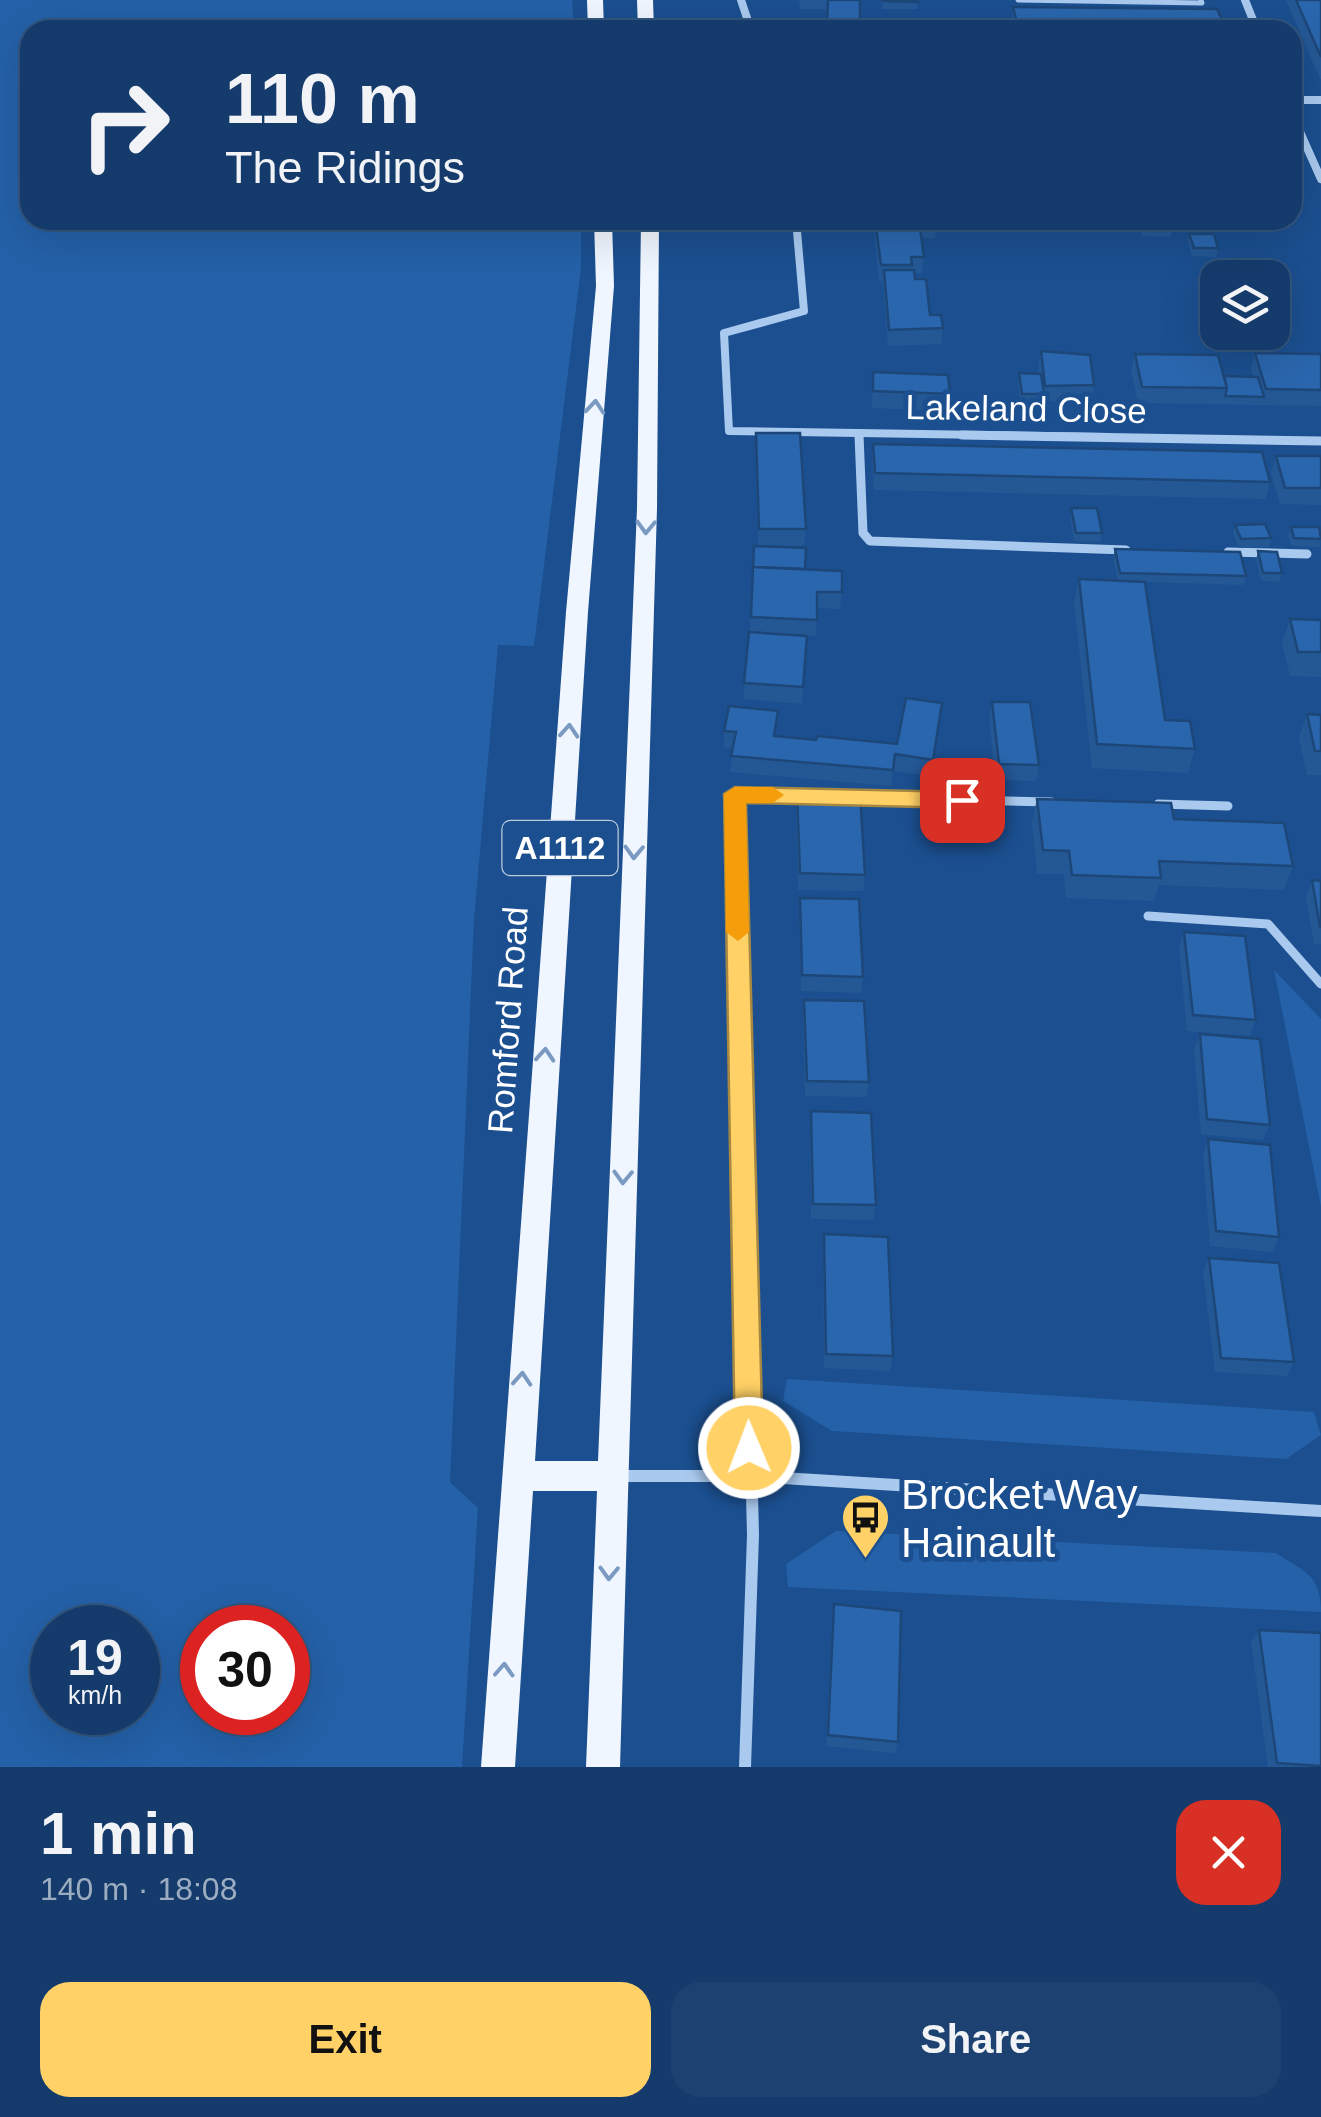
<!DOCTYPE html>
<html lang="en">
<head>
<meta charset="utf-8">
<style>
	body { margin:0; font-family:Arial,sans-serif; background:#1d4271; color:#f1f3f6; height:100vh; display:flex; flex-direction:column; font-size:38px; white-space:nowrap }
	* { box-sizing:border-box; margin:0 }
	p { font-size:32px; color:#9dadc1 }
	.icon { flex:none; width:55px; height:55px; fill:none; stroke:currentColor; stroke-width:2; stroke-linecap:round; stroke-linejoin:round }
	.map { position:relative; height:1767px; overflow:hidden }
	.drawer { display:flex; flex-direction:column; background:#143b6b; flex:1 }
	.drawer>* { flex:none }
	.banner { position:absolute; left:20px; top:20px; width:1282px; height:210px; border-radius:30px; box-shadow:0 10px 40px #0002,0 0 0 2px #33557e; background:#143b6b; color:#f1f3f6; overflow:hidden }
	.buttons { position:absolute; left:1200px; top:260px; display:grid; gap:20px }
	.buttons a { display:grid; place-items:center; width:90px; height:90px; border-radius:20px; background:#143b6b; box-shadow:0 10px 40px #0002,0 0 0 2px #33557e; font-size:50px }
	.speed { position:absolute; left:30px; top:1605px; display:flex; gap:20px; font-size:50px; font-weight:700; text-align:center }
	.speed>* { display:grid; place-content:center; width:130px; height:130px; border-radius:50%; background:#143b6b; box-shadow:0 10px 40px #0002,0 0 0 2px #33557e; line-height:1 }
	.speed small { font-size:25px; font-weight:400 }
	.speed .limit { border:15px solid #d22; background:#fff; color:#111 }
	.pin { position:absolute; display:grid; place-items:center; width:85px; height:85px; color:#fff; margin:-42px; border-radius:20px; box-shadow:0 5px 15px #0006 }
	.me { position:absolute; width:110px; margin:-55px; rotate:359deg; stroke-linejoin:round; filter:drop-shadow(0 0 8px #0008) }
	.turn { display:flex; align-items:center; gap:35px; height:210px; padding:0 40px; font-size:45px }
	.turn .icon { width:130px; height:130px; stroke-width:2.5 }
	.turn b { display:block; font-size:70px; line-height:85px }
	.round { display:grid; place-items:center; flex:none; width:105px; height:105px; border-radius:30px; background:#1d4271 }
	.headline { display:flex; align-items:center; justify-content:space-between; height:170px; padding:0 40px }
	h1 { font-size:60px; font-weight:700; line-height:75px }
	.button { display:flex; gap:20px; margin-top:auto; padding:20px 40px }
	.button a { flex:1; height:115px; border-radius:30px; background:#ffd166; color:#111; font-size:40px; font-weight:700; line-height:115px; text-align:center }
	.button a+a { background:#1d4271; color:#f1f3f6 }
	.map>svg:first-child { display:block }
	.green { fill:#2461a8; fill-rule:evenodd }
	.lines { fill:none; stroke-linecap:round; stroke-linejoin:round }
	.service { stroke:#a9c9ee; stroke-width:5 }
	.minor-far2 { stroke:#a9c9ee; stroke-width:8 }
	.minor-far1 { stroke:#a9c9ee; stroke-width:9 }
	.minor { stroke:#a9c9ee; stroke-width:12 }
	.primary { fill:#f0f6ff; fill-rule:evenodd }
	.wall { fill:#245895 }
	.building { fill:#2a66ad; stroke:#1d4779; stroke-width:2.5 }
	.oneway { stroke:#7b9ac1 }
	.route { fill:#ffd166; stroke:#a68842; stroke-width:2.5 }
	.slow { fill:#f59e0b }
	.labels { text-anchor:middle; stroke-width:10; stroke-linejoin:round; paint-order:stroke }
	.shield { fill:#1b4f8f; stroke:#bbcadd; stroke-width:2.5 }
	.shield-label { font-size:32px; font-weight:bold; fill:#fff }
	.street-label { font-size:35px; fill:#fff; stroke:#1b4f8f }
	.near-poi-label { font-size:42px; fill:#fff; stroke:#1b4f8f; text-anchor:start }
</style>
</head>
<body>
<div class="map">
<svg width="1321" height="1767" viewBox="0 0 1321 1767">
	<rect width="100%" height="100%" fill="#1b4f8f"/>
	<g class="green">
		<path d="M0,0H572L574,30H30V220H581V268L534,646L498,645L474,920L450,1482L478,1508L462,1767H0ZM52,1628H138V1712H52ZM202,1628H288V1712H202Z"/>
		<path d="M1274,970L1321,1019V1207Z"/>
		<path d="M787,1379L1314,1412L1321,1435L1286,1459L832,1431L783,1401Z"/>
		<path d="M836,1531L1276,1553C1305,1572 1321,1575 1321,1612L788,1587L786,1564Z"/>
	</g>
	<g class="lines">
		<path class="service" d="M1018,0L1202,3L1201,0"/>
		<g class="minor-far2">
			<path d="M741,0L751,30"/>
			<path d="M1245,0L1257,30"/>
			<path d="M1292,100H1321"/>
			<path d="M1292,114L1321,179"/>
			<path d="M796,220L804,311L724,333L729,431L1110,437"/>
			<path d="M859,433V437"/>
		</g>
		<g class="minor-far1">
			<path d="M859,435L863,533L870,541L1126,550"/>
			<path d="M962,435L1321,441"/>
			<path d="M1228,552L1307,554"/>
			<path d="M848,797L1051,802"/>
			<path d="M1158,804L1228,806"/>
			<path d="M1148,916L1268,924L1321,984"/>
			<path d="M740,1012L735,794L811,796"/>
		</g>
		<g class="minor">
			<path d="M740,1009L753,1535L745,1767"/>
			<path d="M618,1476H750L1321,1511"/>
		</g>
		<g class="primary">
			<path d="M587,0H603L604,30H588Z"/>
			<path d="M637,0H653L654,30H638Z"/>
			<path d="M594,220H612L614,286L588,612L535,1461H598L637,508L641,220H659L657,508L620,1767H586L597,1491H533L515,1767H481L566,612L596,286Z"/>
		</g>
	</g>
	<g class="wall">
		<path d="M799,0H860L827,9H800Z"/>
		<rect x="882" y="0" width="35" height="9"/>
		<path d="M1286,0H1321V79H1320Z"/>
		<path d="M1013,7L1222,20L1220,28L1179,30H1176L1177,27H1015L1012,15Z"/>
		<path d="M873,220H934L936,230L935,238H921L924,257L922,273H914L915,279L930,315L943,328L941,344L888,346L883,281H879Z"/>
		<path d="M1062,220H1179L1177,227H1173L1171,237L1142,236L1141,228L1064,229Z"/>
		<path d="M1188,220H1278L1277,224H1247L1245,231L1190,230Z"/>
		<path d="M1189,234L1218,248L1216,257L1192,256L1188,242Z"/>
		<path d="M1041,351L1094,385L1091,401L1020,402L1018,382L1019,373L1039,374L1038,368Z"/>
		<path d="M1255,353L1321,354V406L1138,403L1131,370L1135,354L1224,376L1253,377L1251,369Z"/>
		<path d="M873,372L950,394L948,411L872,408Z"/>
		<path d="M756,433L806,529L804,546L758,545Z"/>
		<path d="M873,444L1270,482L1266,499L874,490L872,460Z"/>
		<path d="M1276,456H1321V505L1280,504L1271,472Z"/>
		<path d="M1071,508L1102,533L1100,542L1074,541L1070,516Z"/>
		<path d="M1235,525L1271,538L1269,547L1239,548L1233,533Z"/>
		<path d="M1291,527L1321,533L1320,547L1291,546L1288,535Z"/>
		<path d="M754,546L805,569L842,592L840,609L817,608L816,636L787,635L807,636L802,704L743,699L750,632Z"/>
		<path d="M1115,549L1246,576L1244,585L1145,582L1165,720L1195,749L1188,773L1092,768L1074,603L1079,579L1118,581L1113,557Z"/>
		<path d="M1258,551L1282,573L1279,582L1261,581L1256,560Z"/>
		<path d="M1290,619L1321,620V677L1290,676L1282,643Z"/>
		<path d="M992,702L1039,765L1036,781L996,780L989,718Z"/>
		<path d="M942,703L930,776L893,771L891,786L730,772L733,748L724,747V731L778,711L776,736L816,740L897,744Z"/>
		<path d="M1307,714L1321,715V775H1307L1299,738Z"/>
		<path d="M797,792L865,875L863,891L798,890L796,808Z"/>
		<path d="M1037,799L1174,819L1293,866L1284,890L1159,885L1154,901L1066,898L1064,874H1037L1032,822Z"/>
		<path d="M1312,880L1321,881V944H1314L1306,897Z"/>
		<path d="M800,898L863,977L861,993L801,991L799,914Z"/>
		<path d="M1184,932L1256,1020L1250,1036L1187,1031L1179,948Z"/>
		<path d="M804,1000L869,1082L866,1097L805,1096L803,1016Z"/>
		<path d="M1200,1034L1270,1125L1263,1140L1201,1134L1194,1049Z"/>
		<path d="M811,1111L876,1205L873,1220L811,1219L810,1126Z"/>
		<path d="M1208,1139L1279,1237L1272,1252L1210,1246L1203,1154Z"/>
		<path d="M824,1234L893,1356L890,1371L824,1368L823,1249Z"/>
		<path d="M1209,1258L1294,1362L1287,1376L1215,1372L1203,1272Z"/>
		<path d="M834,1604L898,1742L895,1753L826,1746L832,1616Z"/>
		<path d="M1259,1630L1321,1633V1767H1268L1251,1642Z"/>
	</g>
	<g class="building">
		<path d="M828,0H860V30H827Z"/>
		<path d="M882,0H917L918,2L883,1Z"/>
		<path d="M1296,0H1321V57Z"/>
		<path d="M1013,7L1217,9L1222,20L1016,19Z"/>
		<path d="M1177,23L1210,24L1212,29L1225,30H1179Z"/>
		<path d="M875,220H919L924,257H911L912,265H881Z"/>
		<path d="M919,220H934L936,230H920Z"/>
		<path d="M1189,234H1214L1218,248H1194Z"/>
		<path d="M884,270H914L915,279H926L930,315H941L943,328L889,330Z"/>
		<path d="M1041,351L1090,355L1094,385L1045,386Z"/>
		<path d="M1255,353L1321,354V390L1266,389Z"/>
		<path d="M1135,354L1218,355L1227,388L1142,387Z"/>
		<path d="M873,372L948,375L950,394L873,391Z"/>
		<path d="M1019,373L1041,374L1044,394H1022Z"/>
		<path d="M1224,376L1258,377L1264,397L1225,396L1227,388Z"/>
		<path d="M756,433H800L806,529H759Z"/>
		<path d="M873,444L1262,452L1270,482L875,473Z"/>
		<path d="M1276,456H1321V488H1285Z"/>
		<path d="M1071,508H1097L1102,533H1076Z"/>
		<path d="M1265,524L1271,538L1241,539L1235,525Z"/>
		<path d="M1291,527H1319L1321,539L1294,538Z"/>
		<path d="M754,546L806,548L805,569L753,567Z"/>
		<path d="M1115,549L1240,552L1246,576L1120,573Z"/>
		<path d="M1258,551L1277,552L1282,573H1263Z"/>
		<path d="M753,567L842,571V592H817V620L751,617Z"/>
		<path d="M1079,579L1145,582L1165,720L1190,721L1195,749L1097,744Z"/>
		<path d="M1290,619L1321,620V652H1298Z"/>
		<path d="M749,632L807,636L803,687L744,683Z"/>
		<path d="M906,698L942,703L933,760L895,754L893,770L731,756L736,732L724,731L729,706L778,711L774,736L816,740L817,736L897,744Z"/>
		<path d="M992,702H1030L1039,765L999,764Z"/>
		<path d="M1307,714L1321,715V751H1315Z"/>
		<path d="M797,792L860,794L865,875L800,873Z"/>
		<path d="M1037,799L1171,803L1174,819L1284,823L1293,866L1159,861L1161,878L1072,875L1069,851L1043,850Z"/>
		<path d="M1312,880L1321,881V927H1320Z"/>
		<path d="M800,898L859,899L863,977L802,975Z"/>
		<path d="M1184,932L1245,936L1256,1020L1193,1015Z"/>
		<path d="M804,1000L864,1001L869,1082L807,1081Z"/>
		<path d="M1200,1034L1260,1039L1270,1125L1207,1119Z"/>
		<path d="M811,1111L871,1113L876,1205L813,1204Z"/>
		<path d="M1208,1139L1270,1145L1279,1237L1216,1231Z"/>
		<path d="M824,1234L888,1237L893,1356L826,1354Z"/>
		<path d="M1209,1258L1279,1263L1294,1362L1221,1358Z"/>
		<path d="M834,1604L901,1611L898,1742L828,1735Z"/>
		<path d="M1259,1630L1321,1633V1766L1277,1763Z"/>
	</g>
	<defs><path id="oneway-chevron" d="M-2-3.5L2.5 0L-2 3.5" fill="none" stroke-width="1.6" stroke-linecap="round" stroke-linejoin="round" transform="scale(2.5)"/></defs>
	<g class="oneway">
		<use href="#oneway-chevron" transform="translate(595 407) rotate(-85)"/>
		<use href="#oneway-chevron" transform="translate(646 527) rotate(92)"/>
		<use href="#oneway-chevron" transform="translate(569 731) rotate(-86)"/>
		<use href="#oneway-chevron" transform="translate(634 852) rotate(92)"/>
		<use href="#oneway-chevron" transform="translate(545 1055) rotate(-86)"/>
		<use href="#oneway-chevron" transform="translate(623 1177) rotate(92)"/>
		<use href="#oneway-chevron" transform="translate(522 1379) rotate(-86)"/>
		<use href="#oneway-chevron" transform="translate(609 1573) rotate(92)"/>
		<use href="#oneway-chevron" transform="translate(504 1670) rotate(-87)"/>
	</g>
	<path class="route" d="M735,787L962,792L973,800L962,808L746,803L763,1448L759,1457L749,1461L739,1457L735,1448L724,794Z"/>
	<path class="slow" d="M735,787H773L784,795L773,803H746L749,932L738,941L726,932L724,794Z"/>
	<defs>
		<symbol id="bus-pin" viewBox="-11 -11 22 30"><path d="M0 17L-7.5 6A9.5 9.5 0 1 1 7.5 6Z" fill="#ffd166" stroke="#1b4f8f"/><path d="M-5-6H5V4H4V6H2V4H-2V6H-4V4H-5ZM-3.5-4V0h7V-4ZM-3.5 1.2v1.5H-2V1.2ZM2 1.2v1.5H3.5V1.2Z" fill="#111"/></symbol>
	</defs>
	<g fill-rule="evenodd">
		<use href="#bus-pin" x="838" y="1490" width="55" height="75"/>
	</g>
	<g class="labels">
		<rect class="shield" x="502.5" y="821" width="115" height="54" rx="8"/>
		<g class="shield-label">
			<text x="560" y="859">A1112</text>
		</g>
		<g class="street-label">
			<text transform="translate(1026 409) rotate(1)" y="12">Lakeland Close</text>
			<text transform="translate(508 1020) rotate(-86)" y="12">Romford Road</text>
		</g>
		<g class="near-poi-label">
			<text x="901" y="1509">Brocket Way<tspan x="901" dy="48">Hainault</tspan></text>
		</g>
	</g>
</svg>
<div class="buttons">
<a><svg class="icon" aria-label="layers" viewBox="0 0 24 24"><path d="M12 4l9 5-9 5-9-5zM3 14l9 5 9-5"/></svg></a>
</div>
<div class="speed"><div>19<small>km/h</small></div><div class="limit">30</div></div>
<div class="pin" style="left:962px;top:800px;background:#d93025"><svg class="icon" aria-label="arrive" viewBox="0 0 24 24"><path d="M6 21V4h12l-3 4 3 4H6"/></svg></div>
<svg class="me" style="left:749px;top:1448px" viewBox="-20 -20 40 40"><circle r="17" fill="#ffd166" stroke="#fff" stroke-width="3"/><path d="M0-11L8 9 0 5-8 9z" fill="#fff"/></svg>
<div class="banner">
<div class="turn"><svg class="icon" aria-label="right" viewBox="0 0 24 24"><path d="M7 20v-9h11M14 6l5 5-5 5"/></svg><div><b>110 m</b>The Ridings</div></div>
</div>
</div>
<section class="drawer">
<div class="headline"><div><h1>1 min</h1><p>140 m · 18:08</p></div><a class="round" style="background:#d93025;color:#fff"><svg class="icon" aria-label="close" viewBox="0 0 24 24"><path d="M6 6l12 12M18 6L6 18"/></svg></a></div>
<div class="button"><a>Exit</a><a>Share</a></div>
</section>
</body>
</html>
